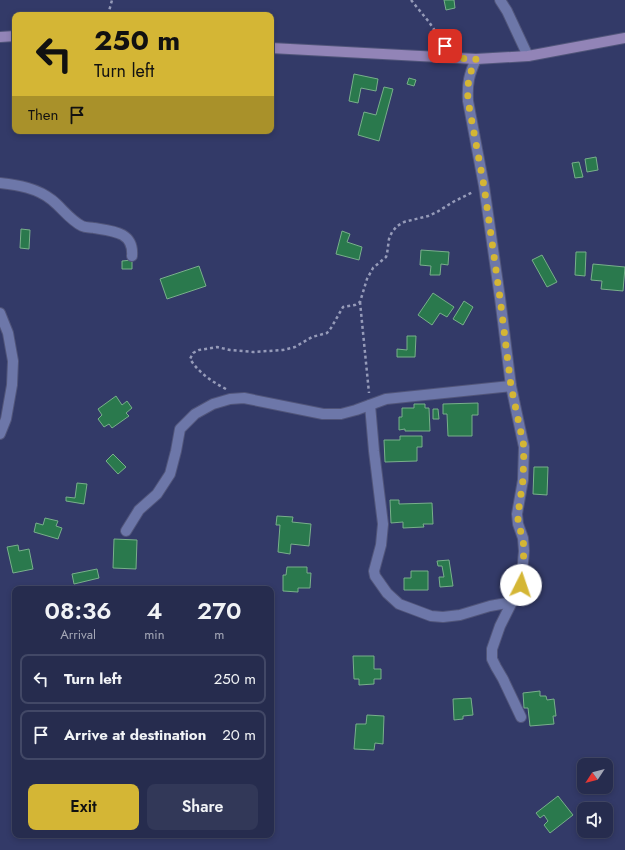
<!DOCTYPE html>
<html lang="en">
<head>
<meta charset="utf-8">
<style>
	body { margin:0; font-family:Jost,sans-serif; background:#323858; color:#f1f3f6; height:100vh; display:flex; flex-direction:column; font-size:15px; white-space:nowrap }
	* { box-sizing:border-box; margin:0 }
	p { font-size:13px; color:#a4a7b6 }
	.icon { flex:none; width:22px; height:22px; fill:none; stroke:currentColor; stroke-width:2; stroke-linecap:round; stroke-linejoin:round }
	.map { position:relative; flex:1; overflow:hidden }
	.details { position:absolute; left:12px; top:586px; width:262px; height:252px; display:flex; flex-direction:column; background:#262c4e; border-radius:8px; box-shadow:0 2px 6px #0003,0 0 0 1px #424866 }
	.details>* { flex:none }
	.guide { position:absolute; left:12px; top:12px; width:262px; height:122px; border-radius:8px; box-shadow:0 2px 6px #0003,0 0 0 1px #424866; background:#d4b635; color:#111; overflow:hidden }
	.needle { width:26px; rotate:234deg }
	.tools { position:absolute; left:577px; top:758px; display:grid; gap:8px }
	.tools a { display:grid; place-items:center; width:36px; height:36px; border-radius:8px; background:#262c4e; box-shadow:0 2px 6px #0003,0 0 0 1px #424866; font-size:20px }
	.pin { position:absolute; display:grid; place-items:center; width:34px; height:34px; color:#fff; margin:-17px; border-radius:8px; box-shadow:0 2px 6px #0006 }
	.me { position:absolute; width:44px; margin:-22px; rotate:4deg; stroke-linejoin:round; filter:drop-shadow(0 0 3px #0008) }
	.turn { display:flex; align-items:center; gap:14px; height:84px; padding:0 16px; font-size:18px }
	.turn .icon { width:52px; height:52px; stroke-width:2.5 }
	.turn b { display:block; font-size:28px; line-height:34px }
	.then { display:flex; align-items:center; height:38px; padding:0 16px; background:#0003; gap:8px; font-size:15px }
	.eta { display:flex; justify-content:space-evenly; align-items:center; height:68px; text-align:center }
	.eta b { font-size:24px; font-weight:600; line-height:28px }
	.primary-button { display:flex; gap:8px; margin-top:auto; padding:8px 16px }
	.primary-button a { flex:1; height:46px; border-radius:8px; background:#d4b635; color:#111; font-size:16px; font-weight:600; line-height:46px; text-align:center }
	.primary-button a+a { background:#323858; color:#f1f3f6 }
	ul { padding:0; list-style:none }
	li { display:flex; align-items:center; gap:12px; height:50px; margin:0 8px 6px; padding:0 8px; border:2px solid #424866; border-radius:8px }
	li div { flex:1 }
	li b { display:block; font-size:15px }
	li em { font-style:normal }
	.map>svg:first-child { display:block }
	.building { fill:#2a794d; stroke:#78af8b }
	.lines { fill:none; stroke-linecap:round; stroke-linejoin:round }
	.street-casing { stroke:#51557a; stroke-width:12 }
	.secondary-casing { stroke:#51557a; stroke-width:12 }
	.path { stroke:#969bb9; stroke-width:2.5; stroke-dasharray:3 3; stroke-linecap:butt }
	.street { stroke:#6d77a9; stroke-width:10 }
	.secondary { stroke:#9284b7; stroke-width:10 }
	.route { stroke:#d4b635; stroke-width:7; stroke-dasharray:0 12.6 }
</style>
</head>
<body>
<div class="map">
<svg width="625" height="850" viewBox="0 0 625 850">
	<rect width="100%" height="100%" fill="#333a68"/>
	<g class="building">
		<path d="M444,0H454L455,8L446,10Z"/>
		<path d="M354,74L378,79L376,91L361,88L358,103L349,101Z"/>
		<path d="M409,78L416,80L414,86L407,84Z"/>
		<path d="M384,87L393,89L379,141L358,135L364,112L376,115Z"/>
		<path d="M596,157L598,170L587,172L585,159Z"/>
		<path d="M579,162L583,177L575,178L572,163Z"/>
		<path d="M21,229L30,230L29,249L20,248Z"/>
		<path d="M342,231L350,234L347,242L362,247L359,260L336,254Z"/>
		<path d="M421,250L449,252L448,265L441,264L440,275H430L431,266L420,265Z"/>
		<path d="M576,252H586L585,276L575,275Z"/>
		<path d="M542,255L557,282L547,287L532,260Z"/>
		<path d="M132,260V269H122V261Z"/>
		<path d="M593,264L625,267L623,291L601,289L602,281L591,280Z"/>
		<path d="M199,266L206,286L167,299L160,279Z"/>
		<path d="M433,293L454,307L447,317L440,313L432,325L418,315Z"/>
		<path d="M464,301L473,307L463,325L453,319Z"/>
		<path d="M407,336H416L415,357H397V349L407,350Z"/>
		<path d="M116,396L122,405L127,401L132,408L126,413L129,416L112,428L109,424L104,427L98,419L102,415L98,409Z"/>
		<path d="M478,403V415H472V436H448L447,414H443V404Z"/>
		<path d="M414,404H425V408H429L430,431H405V429L399,430V417H402V408H414Z"/>
		<path d="M433,409H438L439,419H433Z"/>
		<path d="M400,436H422V447H417V461L385,462L384,440H400Z"/>
		<path d="M113,454L126,467L118,474L106,461Z"/>
		<path d="M534,467H548L547,495L533,494Z"/>
		<path d="M77,483L87,484L84,504L66,501V497L75,498Z"/>
		<path d="M390,500H399V504L432,503L433,524H423L424,527L403,528V522L391,523Z"/>
		<path d="M277,516L293,517L292,522L311,524L309,546L291,544L290,554L278,552L280,525H276Z"/>
		<path d="M45,518L58,521L56,526L62,528L58,539L34,532L36,523L43,525Z"/>
		<path d="M114,539L137,540L136,569L113,568Z"/>
		<path d="M18,545L19,551L29,549L33,569L13,573L7,547Z"/>
		<path d="M449,560L453,586L440,587L439,577H444L442,566H438L437,561Z"/>
		<path d="M287,567H307V573H311L310,588H298V592L283,591V575H286Z"/>
		<path d="M97,569L99,578L74,584L72,574Z"/>
		<path d="M411,571H428V590H404V578H411Z"/>
		<path d="M353,656H374V669H381V679H374V684L359,685V679H354Z"/>
		<path d="M540,691V696H546L547,700L554,699L556,716H553L554,724L530,726L528,708H524L523,693Z"/>
		<path d="M471,698L473,715L463,716V719L454,720L453,699Z"/>
		<path d="M367,715L384,716L383,744L375,743L374,750L354,749L356,724H366Z"/>
		<path d="M558,796L573,815L550,833L544,825L548,821L544,815L540,818L536,813Z"/>
	</g>
	<g class="lines">
		<defs>
			<g id="street">
				<path d="M500,0L507,11L528,56"/>
				<path d="M476,59C469,75 467,83 468,101L484,186L500,298L511,386L524,447L523,480L517,514L518,524L523,538L524,551L521,585L512,602L500,626L492,649V659L496,667L503,679L521,717"/>
				<path d="M0,183C18,185 37,188 52,200C62,208 70,220 82,226C86,228 90,227 94,228C113,231 134,232 132,256"/>
				<path d="M0,313L8,333L13,361L12,385L6,419L0,434"/>
				<path d="M370,405L374,451L383,524L381,545L374,571L375,576L387,593L399,604L431,616L443,617L460,615L490,606L512,602"/>
				<path d="M126,531L139,510L157,494L170,474L176,451L180,429L195,414L213,404L230,399L244,398L323,414H341L356,410L386,399L511,386"/>
			</g>
			<g id="secondary">
				<path d="M0,37L15,36"/>
				<path d="M271,48L476,59L528,56L625,38"/>
			</g>
		</defs>
		<use href="#street" class="street-casing"/>
		<use href="#secondary" class="secondary-casing"/>
		<g class="path">
			<path d="M411,0L429,22L445,46"/>
			<path d="M108,15L112,0"/>
			<path d="M360,302L369,393"/>
			<path d="M226,389C211,381 199,373 190,359L193,353L199,350L217,347L230,350L253,352L283,350L295,347L312,337L327,333L331,328L343,307L355,305L360,302L367,279L373,268L386,257L387,254L389,239L392,232L397,226L404,222L428,216L437,212L453,202L473,192"/>
		</g>
		<use href="#street" class="street"/>
		<use href="#secondary" class="secondary"/>
	</g>
	<g class="lines">
		<path class="route" d="M445,46L453,58L476,59C469,75 467,83 468,101L484,186L500,298L511,386L524,447L523,480L518,514V524L523,538L524,551L521,585"/>
	</g>
</svg>
<div class="tools">
<a><svg class="needle" viewBox="-14 -14 28 28"><path d="M0-13l5 13h-10z" fill="#e53935"/><path d="M0 13l5-13h-10z" fill="#a4a7b6"/></svg></a>
<a><svg class="icon" aria-label="sound" viewBox="0 0 24 24"><path d="M4 9h4l5-4v14l-5-4H4zM17 9q2 3 0 6"/></svg></a>
</div>
<div class="pin" style="left:445px;top:46px;background:#d93025"><svg class="icon" aria-label="arrive" viewBox="0 0 24 24"><path d="M6 21V4h12l-3 4 3 4H6"/></svg></div>
<svg class="me" style="left:521px;top:585px" viewBox="-20 -20 40 40"><circle r="19" fill="#fff"/><path d="M0-13L10 11 0 6-10 11z" fill="#d4b635"/></svg>
<div class="guide">
<div class="turn"><svg class="icon" aria-label="left" viewBox="0 0 24 24"><path d="M17 20v-9H6M10 6l-5 5 5 5"/></svg><div><b>250 m</b>Turn left</div></div>
<div class="then">Then<svg class="icon" aria-label="arrive" viewBox="0 0 24 24"><path d="M6 21V4h12l-3 4 3 4H6"/></svg></div>
</div>
<section class="details">
<div class="eta">
<div><b>08:36</b><p>Arrival</p></div>
<div><b>4</b><p>min</p></div>
<div><b>270</b><p>m</p></div>
</div>
<ul>
<li><svg class="icon" aria-label="left" viewBox="0 0 24 24"><path d="M17 20v-9H6M10 6l-5 5 5 5"/></svg><div><b>Turn left</b></div><em>250 m</em></li>
<li><svg class="icon" aria-label="arrive" viewBox="0 0 24 24"><path d="M6 21V4h12l-3 4 3 4H6"/></svg><div><b>Arrive at destination</b></div><em>20 m</em></li>
</ul>
<div class="primary-button"><a>Exit</a><a>Share</a></div>
</section>
</div>
</body>
</html>
